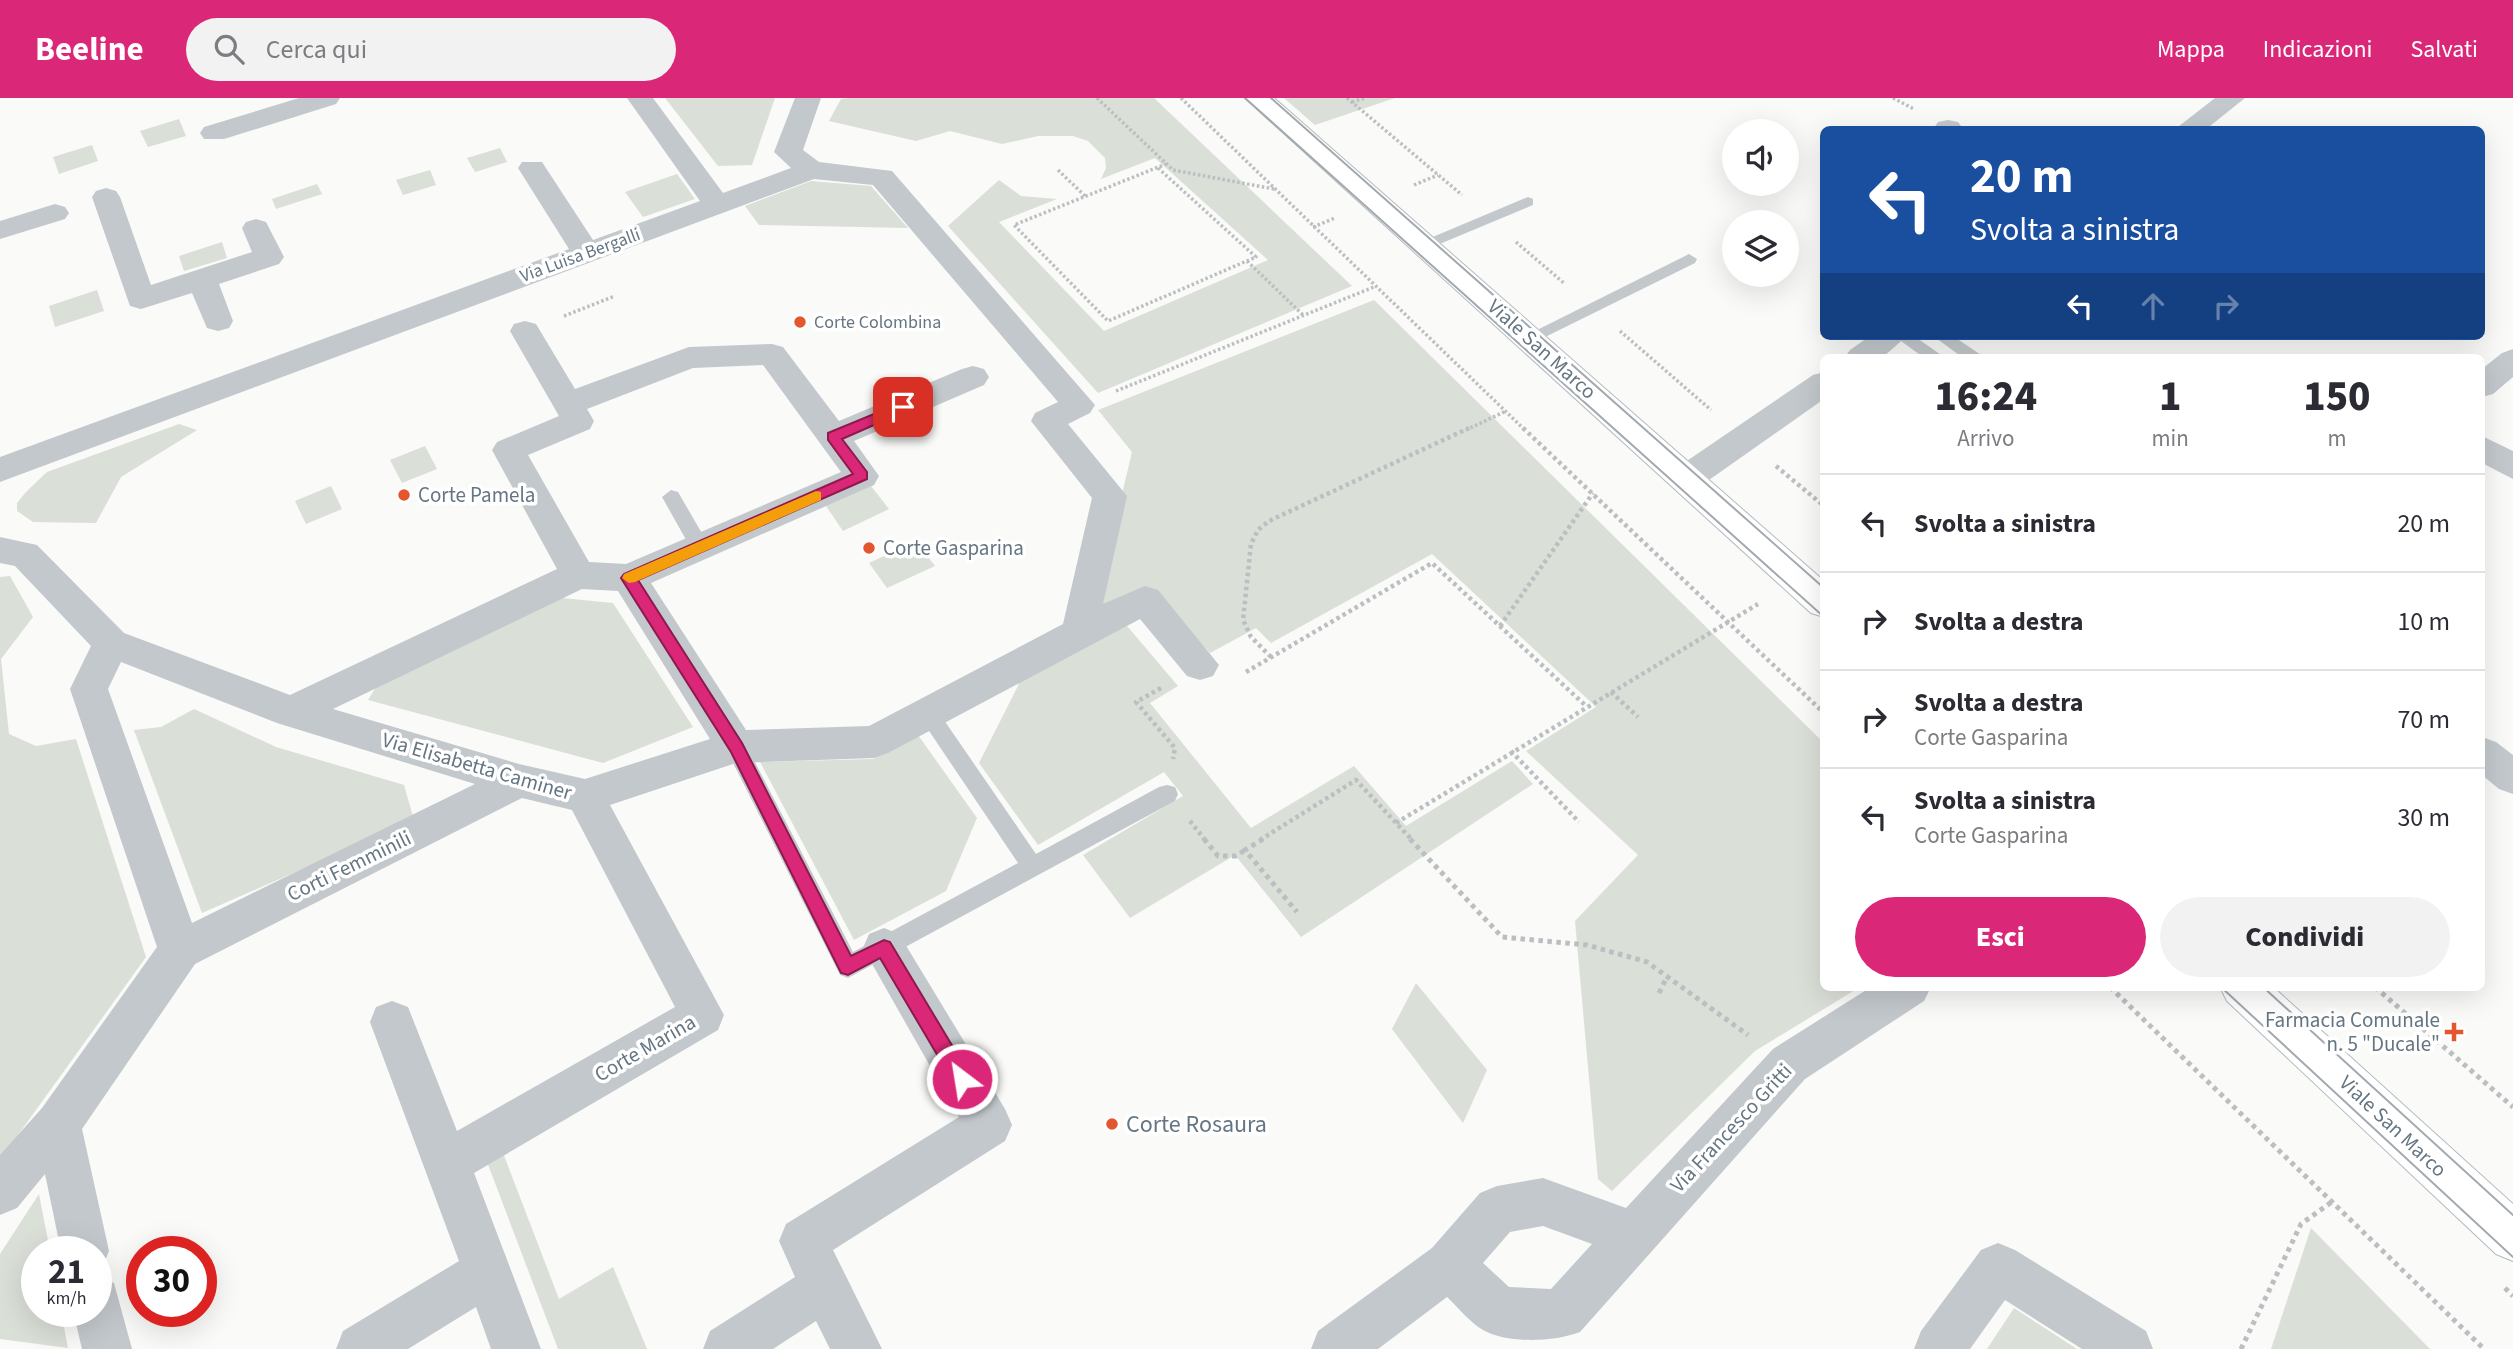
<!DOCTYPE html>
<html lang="it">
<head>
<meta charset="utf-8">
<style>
	body { margin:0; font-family:"Source Sans 3",sans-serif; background:#f2f2f3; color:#2b2b33; height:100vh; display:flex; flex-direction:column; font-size:26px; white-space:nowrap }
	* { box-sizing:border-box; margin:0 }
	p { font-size:23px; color:#7c7c81 }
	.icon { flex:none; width:38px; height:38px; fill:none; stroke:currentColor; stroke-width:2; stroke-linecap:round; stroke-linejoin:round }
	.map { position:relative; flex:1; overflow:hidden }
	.details { position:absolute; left:1820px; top:256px; width:665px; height:637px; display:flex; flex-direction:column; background:#fff; border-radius:10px; box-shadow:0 7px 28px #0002 }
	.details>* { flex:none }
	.guide { position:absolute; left:1820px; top:28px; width:665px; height:214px; border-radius:10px; box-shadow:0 7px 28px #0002; background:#1a4fa0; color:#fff; overflow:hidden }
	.buttons { position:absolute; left:1722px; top:21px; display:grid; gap:14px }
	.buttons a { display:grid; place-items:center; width:77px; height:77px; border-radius:50%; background:#fff; box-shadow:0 7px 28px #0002; font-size:35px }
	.speed { position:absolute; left:21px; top:1138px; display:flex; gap:14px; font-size:35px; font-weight:700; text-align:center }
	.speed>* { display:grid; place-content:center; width:91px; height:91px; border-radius:50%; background:#fff; box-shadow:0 7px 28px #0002; line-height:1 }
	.speed small { font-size:18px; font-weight:400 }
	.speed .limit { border:10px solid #d22; background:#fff; color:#111 }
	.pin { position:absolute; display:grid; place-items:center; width:60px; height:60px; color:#fff; margin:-30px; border-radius:14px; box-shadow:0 4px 10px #0006 }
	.me { position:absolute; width:77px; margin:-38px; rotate:329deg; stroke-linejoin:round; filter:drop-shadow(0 0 5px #0008) }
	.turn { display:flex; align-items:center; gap:24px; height:147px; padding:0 35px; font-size:32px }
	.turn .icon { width:91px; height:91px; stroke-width:2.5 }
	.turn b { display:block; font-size:49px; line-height:60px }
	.lanes { display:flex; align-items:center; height:66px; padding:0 35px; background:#0003; justify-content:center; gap:35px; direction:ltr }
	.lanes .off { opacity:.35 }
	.eta { display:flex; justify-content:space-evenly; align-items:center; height:119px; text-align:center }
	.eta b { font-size:42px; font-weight:800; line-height:49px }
	.cta { display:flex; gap:14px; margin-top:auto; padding:14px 35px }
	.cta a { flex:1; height:80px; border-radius:42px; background:#db2777; color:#fff; font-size:28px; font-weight:800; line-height:80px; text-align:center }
	.cta a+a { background:#f2f2f3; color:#2b2b33 }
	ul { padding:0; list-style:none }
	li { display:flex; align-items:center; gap:21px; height:98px; padding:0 35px; border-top:2px solid #e1e1e2 }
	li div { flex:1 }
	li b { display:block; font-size:26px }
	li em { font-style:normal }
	header { display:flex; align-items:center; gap:42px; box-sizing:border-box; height:98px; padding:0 35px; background:#db2777; color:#fff }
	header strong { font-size:33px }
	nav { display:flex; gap:38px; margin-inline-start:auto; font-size:24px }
	.search { width:490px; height:63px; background:#f2f2f3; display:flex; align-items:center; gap:18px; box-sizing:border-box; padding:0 24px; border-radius:38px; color:#7c7c81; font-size:26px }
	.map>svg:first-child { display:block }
	.green { fill:#dadfd7 }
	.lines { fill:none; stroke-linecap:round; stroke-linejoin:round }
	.secondary-casing { stroke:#b3babf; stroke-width:2 }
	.path-far2 { stroke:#bbbfc2; stroke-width:3.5; stroke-dasharray:2.5 2.5; stroke-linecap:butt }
	.path-far1 { stroke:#bbbfc2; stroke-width:4.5; stroke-dasharray:3.5 3.5; stroke-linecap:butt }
	.path { stroke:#bbbfc2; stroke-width:5; stroke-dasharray:4.5 4.5; stroke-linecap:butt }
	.lane { fill:#c3c8cc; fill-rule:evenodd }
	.street { fill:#c3c8cc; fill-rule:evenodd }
	.secondary { fill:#fff; fill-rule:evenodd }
	.tram { stroke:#a2aab0; stroke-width:2 }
	.route { fill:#db2777; stroke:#8e194d; stroke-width:2 }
	.slow { fill:#f59e0b }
	.poi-dot { fill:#e4572e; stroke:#fff; stroke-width:2.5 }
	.labels { text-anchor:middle; stroke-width:7; stroke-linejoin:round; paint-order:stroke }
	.far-street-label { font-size:18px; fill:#657683; stroke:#fff }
	.far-poi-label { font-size:18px; fill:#657683; stroke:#fff; text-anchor:start }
	.street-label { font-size:21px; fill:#657683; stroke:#fff }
	.poi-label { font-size:21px; fill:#657683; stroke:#fff; text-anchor:start }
	.near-poi-label { font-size:24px; fill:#657683; stroke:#fff; text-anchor:start }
</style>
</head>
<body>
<header>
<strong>Beeline</strong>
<div class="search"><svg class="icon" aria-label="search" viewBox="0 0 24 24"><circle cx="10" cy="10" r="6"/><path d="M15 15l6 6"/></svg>Cerca qui</div>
<nav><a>Mappa</a><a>Indicazioni</a><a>Salvati</a></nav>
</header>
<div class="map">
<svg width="2513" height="1251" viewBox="0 0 2513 1251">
	<rect width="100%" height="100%" fill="#fafaf8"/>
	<g class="green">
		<path d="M665,0H775L752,67L718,68Z"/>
		<path d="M849,0H1154L1352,188L1098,295L948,128L999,82L1021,98L1057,101L999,124L1104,233L1268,162L1155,60L1101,81L1106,70L1105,60L1088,43L1073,38H1038L1002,46L950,33L916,43L829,23L841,1Z"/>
		<path d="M1284,0H1395L1315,27Z"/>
		<path d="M179,21L186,38L148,49L140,33Z"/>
		<path d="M92,47L98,63L59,76L53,59Z"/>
		<path d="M500,50L507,64L475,74L467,60Z"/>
		<path d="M430,72L436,87L403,97L396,82Z"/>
		<path d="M677,76L695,101L643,119L625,94Z"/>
		<path d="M811,83L871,88L908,130L759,127L745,108Z"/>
		<path d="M317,86L322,96L276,111L272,101Z"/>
		<path d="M222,144L227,160L184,173L179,158Z"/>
		<path d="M97,192L104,213L55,229L49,208Z"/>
		<path d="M1374,202L1823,644L1824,889H1860L1755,953L1612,1093L1598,1081L1575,823L1638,757L1526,653L1596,609L1432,456L1271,545L1256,530L1210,555L1147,489L1093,518L1132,354L1098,312Z"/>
		<path d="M179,326L197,332L121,379L96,425L33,424L17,413V405L26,394L47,374Z"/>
		<path d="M425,348L437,371L402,385L390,362Z"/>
		<path d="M331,388L342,411L306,426L295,403Z"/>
		<path d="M871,388L889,411L843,433L826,408Z"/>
		<path d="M916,443L935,468L887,490L869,465Z"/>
		<path d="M10,478L33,519L1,561L9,636L36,648L76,641L146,859L0,1062V479Z"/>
		<path d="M562,500L613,505L693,629L603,665L368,602L379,584Z"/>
		<path d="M1122,522L1178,588L1150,605L1251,730L1354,668L1406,728L1512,663L1533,686L1301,839L1235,757L1130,820L1083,757L1183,698L1164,674L1038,747L979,665L1026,572Z"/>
		<path d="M194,611L276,649L404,687L414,722L202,815L134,632L161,629Z"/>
		<path d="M918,637L977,720L946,793L854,842L760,664L873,661Z"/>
		<path d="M1416,885L1487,972L1463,1025L1392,931Z"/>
		<path d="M500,1047L559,1201L613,1169L647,1251H558L484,1056Z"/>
		<path d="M39,1096L50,1153H37V1213H61L68,1250L0,1241V1156Z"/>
		<path d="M2311,1130L2430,1251H2271Z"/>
		<path d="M2014,1210L2077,1251H1987Z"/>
	</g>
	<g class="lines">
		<defs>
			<g id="secondary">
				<path d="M1245,0H1274L1824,483V519L1811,515Z"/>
				<path d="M2220,889H2273L2513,1106V1163L2496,1156L2227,903Z"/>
			</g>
		</defs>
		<use href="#secondary" class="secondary-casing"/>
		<g class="path-far2">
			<path d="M1097,0L1173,72L1274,91"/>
			<path d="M1181,0L1525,332"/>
			<path d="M1347,0L1462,97"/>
			<path d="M1893,0L1914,11"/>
			<path d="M1352,4L1365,0"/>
			<path d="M1158,70L1256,159L1108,223L1014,127L1166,66"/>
			<path d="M1058,72L1085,98"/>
			<path d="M1414,87L1438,77"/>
			<path d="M1313,129L1335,120"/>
			<path d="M1516,144L1565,186"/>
			<path d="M1247,163L1303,217"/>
			<path d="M564,218L615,198"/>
			<path d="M1620,233L1711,312"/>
			<path d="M1116,293L1374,189"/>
			<path d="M1466,332L1506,313"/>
		</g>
		<g class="path-far1">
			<path d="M1523,330L1824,615"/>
			<path d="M1776,368L1824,408"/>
			<path d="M1500,528L1593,395"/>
			<path d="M1271,559L1251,539L1243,522L1251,446L1258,432L1269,423L1469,330"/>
			<path d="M1246,574L1432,465L1586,608"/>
			<path d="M1161,590L1136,604L1175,650L1173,661"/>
			<path d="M1611,594L1638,619"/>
			<path d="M1511,653L1579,724"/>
			<path d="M1190,723L1205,742"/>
			<path d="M1396,725L1758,506"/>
			<path d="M1260,742L1356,682L1412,742"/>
		</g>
		<g class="path">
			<path d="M1204,741L1218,758H1236L1245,752"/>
			<path d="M1263,741L1245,752L1297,814"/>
			<path d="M1410,741L1502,839L1587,847L1647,864L1748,937"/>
			<path d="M2110,889L2484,1251"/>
			<path d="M2375,889L2513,1009"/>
			<path d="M1659,895L1667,879"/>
			<path d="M2505,1190L2513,1198"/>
			<path d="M2241,1251L2301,1126L2333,1103"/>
		</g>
		<g class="lane">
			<path d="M1528,99L1533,101V107L1430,150L1424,151L1416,146Z"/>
			<path d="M1689,156L1697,161L1695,165L1535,244H1523L1521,240Z"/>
			<path d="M1894,238H1914L1944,259H1923Z"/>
			<path d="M1933,238H1953L1984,259H1962Z"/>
			<path d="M671,392L678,394L707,444L710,449L707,454H693L662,399Z"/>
			<path d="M928,606L935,609L1036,756L1159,689L1167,687L1175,689L1178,696L1175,703L848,880L840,877L725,649L728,643L736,640L744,643L853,854L1018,765L921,621L918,615L921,609Z"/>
		</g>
		<g class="street">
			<path d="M299,0H340L336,6L224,41H204L200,35L204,29Z"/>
			<path d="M627,0H653L723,95L791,70L774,54L795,0H821L803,52L819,64L892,73L1095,307L1090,315L1068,326L1127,398L1103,506L1145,488L1158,492L1219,567L1213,578L1200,582L1187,578L1140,521L888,655L874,660L736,665L610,707L724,917L718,932L474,1075L541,1251H491L476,1209L408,1251H336L343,1233L459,1163L370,924L376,909L392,903L408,909L457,1033L675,909L572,712L522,700L195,866L82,1031L109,1153L102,1170L96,1173V1153H61L45,1076L17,1110L0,1117V1057L42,1010L157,849L70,591L91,548L15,468L0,465V439L37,447L124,535L290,597L557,471L492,352L497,344L559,318L510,233L514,226L525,223L536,226L575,291L689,249L772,246L783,249L839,323L962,271L973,268L984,271L989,279L984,287L854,343L879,378L874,387L651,485L746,632L869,628L1063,526L1092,400L1031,323L1035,315L1058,304L873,87L814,81L0,384V359L569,151L518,70L522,64H542L593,142L700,103ZM763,267L841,374L626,466L589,464L528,357L590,331L594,323L587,311L693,270ZM582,491L618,493L710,641L585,681L519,666L333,611ZM121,564L277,625L475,686L192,825L108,591Z"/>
			<path d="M2215,0H2245L2205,32H2174Z"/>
			<path d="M1948,22L1958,24L1964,32L1934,30L1938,24Z"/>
			<path d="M106,90L116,93L120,99L151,187L252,154L242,130L246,124L256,121L266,124L284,159L279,166L219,186L233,223L229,230L218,233L207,230L192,195L141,211L130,208L92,99L96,93Z"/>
			<path d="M55,106L65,109L69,115L65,121L0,141V123Z"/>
			<path d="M1870,238H1907L1883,259H1845L1850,252Z"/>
			<path d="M2513,251V279L2493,296L2482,299V271L2502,255Z"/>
			<path d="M1824,274V301L1699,389L1687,392L1675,389L1670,380L1675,371L1813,277Z"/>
			<path d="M2482,338L2513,353V381L2482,365Z"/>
			<path d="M2482,639L2496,644L2513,657V696L2499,691L2482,677Z"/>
			<path d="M884,830L899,836L1005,1011L1012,1027L1005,1043L833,1152L882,1251H830L816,1223L773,1251H703L710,1233L795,1179L779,1143L786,1126L959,1019L863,850L869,836Z"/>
			<path d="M1871,889H1931L1924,903L1805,981L1580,1234C1554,1244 1508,1246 1483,1232C1470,1225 1458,1209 1447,1199L1378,1251H1311L1318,1233L1432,1150L1480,1095L1497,1088L1543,1080L1626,1110L1773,951ZM1543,1128L1592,1146L1551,1191L1509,1189L1483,1165L1510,1134Z"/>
			<path d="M1998,1145L2015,1152L2146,1233L2153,1251H2082L2005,1202L1970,1251H1914L1921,1233L1981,1152Z"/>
			<path d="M96,1178L114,1185L132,1251H82L73,1213H96Z"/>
		</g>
		<use href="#secondary" class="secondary"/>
		<g class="tram">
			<path d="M1245,0L1824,519"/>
			<path d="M1271,0L1824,490"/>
			<path d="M2221,889L2513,1159"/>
			<path d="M2263,889L2513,1117"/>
		</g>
	</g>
	<path class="route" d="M903,304L908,306V312L842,341L867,374V381L638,482L742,645L851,858L884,842L890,844L968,974L971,981L968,987L962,990L955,987L880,860L848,877L841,875L731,654L621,480L624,476L853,376L828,342V335Z"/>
	<path class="slow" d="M816,393L821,394V402L635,484L629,485L622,480L624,476Z"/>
	<g class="poi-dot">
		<circle cx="800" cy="224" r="7"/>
		<circle cx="404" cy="397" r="7"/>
		<circle cx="869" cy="450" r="7"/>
		<path d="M2450.5 923.5h7v7h7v7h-7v7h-7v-7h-7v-7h7z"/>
		<circle cx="1112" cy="1026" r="7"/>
	</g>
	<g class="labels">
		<g class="far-street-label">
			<text transform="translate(580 157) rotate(-20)" y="6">Via Luisa Bergalli</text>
		</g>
		<g class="far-poi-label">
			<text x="814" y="230">Corte Colombina</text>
		</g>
		<g class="street-label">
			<text transform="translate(1542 251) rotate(42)" y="7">Viale San Marco</text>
			<text transform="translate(477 668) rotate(16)" y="7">Via Elisabetta Caminer</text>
			<text transform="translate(349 768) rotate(-26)" y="7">Corti Femminili</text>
			<text transform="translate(645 950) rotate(-30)" y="7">Corte Marina</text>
			<text transform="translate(2393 1028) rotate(43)" y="7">Viale San Marco</text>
			<text transform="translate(1731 1030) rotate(-47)" y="7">Via Francesco Gritti</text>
		</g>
		<g class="poi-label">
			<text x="418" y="404">Corte Pamela</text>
			<text x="883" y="457">Corte Gasparina</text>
			<text x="2440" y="929" text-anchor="end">Farmacia Comunale<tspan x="2440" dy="24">n. 5 "Ducale"</tspan></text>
		</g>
		<g class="near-poi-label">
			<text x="1126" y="1034">Corte Rosaura</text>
		</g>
	</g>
</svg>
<div class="buttons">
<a><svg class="icon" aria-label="sound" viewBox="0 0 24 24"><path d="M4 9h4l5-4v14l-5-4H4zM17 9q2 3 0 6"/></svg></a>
<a><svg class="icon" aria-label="layers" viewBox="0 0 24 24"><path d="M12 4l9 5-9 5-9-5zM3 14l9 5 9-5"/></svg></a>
</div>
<div class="speed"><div>21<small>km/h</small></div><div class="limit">30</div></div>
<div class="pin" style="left:903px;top:309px;background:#d93025"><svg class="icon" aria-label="arrive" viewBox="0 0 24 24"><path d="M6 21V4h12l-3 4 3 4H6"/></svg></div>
<svg class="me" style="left:962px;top:981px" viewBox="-20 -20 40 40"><circle r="17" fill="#db2777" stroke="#fff" stroke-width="3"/><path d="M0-11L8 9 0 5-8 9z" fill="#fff"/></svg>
<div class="guide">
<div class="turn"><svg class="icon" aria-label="left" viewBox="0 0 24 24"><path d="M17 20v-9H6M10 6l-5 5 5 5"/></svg><div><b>20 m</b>Svolta a sinistra</div></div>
<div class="lanes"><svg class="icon" aria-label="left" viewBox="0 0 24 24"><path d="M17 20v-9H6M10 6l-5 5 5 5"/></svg><svg class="icon off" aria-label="ahead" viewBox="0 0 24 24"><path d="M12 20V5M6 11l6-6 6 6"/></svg><svg class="icon off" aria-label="right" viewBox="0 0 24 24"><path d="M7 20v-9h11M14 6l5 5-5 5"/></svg></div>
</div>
<section class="details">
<div class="eta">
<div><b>16:24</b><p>Arrivo</p></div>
<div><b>1</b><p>min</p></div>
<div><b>150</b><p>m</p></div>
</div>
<ul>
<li><svg class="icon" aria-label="left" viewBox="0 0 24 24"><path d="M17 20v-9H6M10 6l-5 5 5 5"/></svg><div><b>Svolta a sinistra</b></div><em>20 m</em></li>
<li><svg class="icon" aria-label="right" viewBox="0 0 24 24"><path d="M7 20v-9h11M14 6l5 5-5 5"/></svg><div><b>Svolta a destra</b></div><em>10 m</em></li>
<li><svg class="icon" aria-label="right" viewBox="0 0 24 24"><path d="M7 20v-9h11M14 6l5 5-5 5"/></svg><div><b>Svolta a destra</b><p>Corte Gasparina</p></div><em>70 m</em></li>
<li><svg class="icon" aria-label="left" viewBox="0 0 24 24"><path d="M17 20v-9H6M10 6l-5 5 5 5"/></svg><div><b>Svolta a sinistra</b><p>Corte Gasparina</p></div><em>30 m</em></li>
</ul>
<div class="cta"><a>Esci</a><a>Condividi</a></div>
</section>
</div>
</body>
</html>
